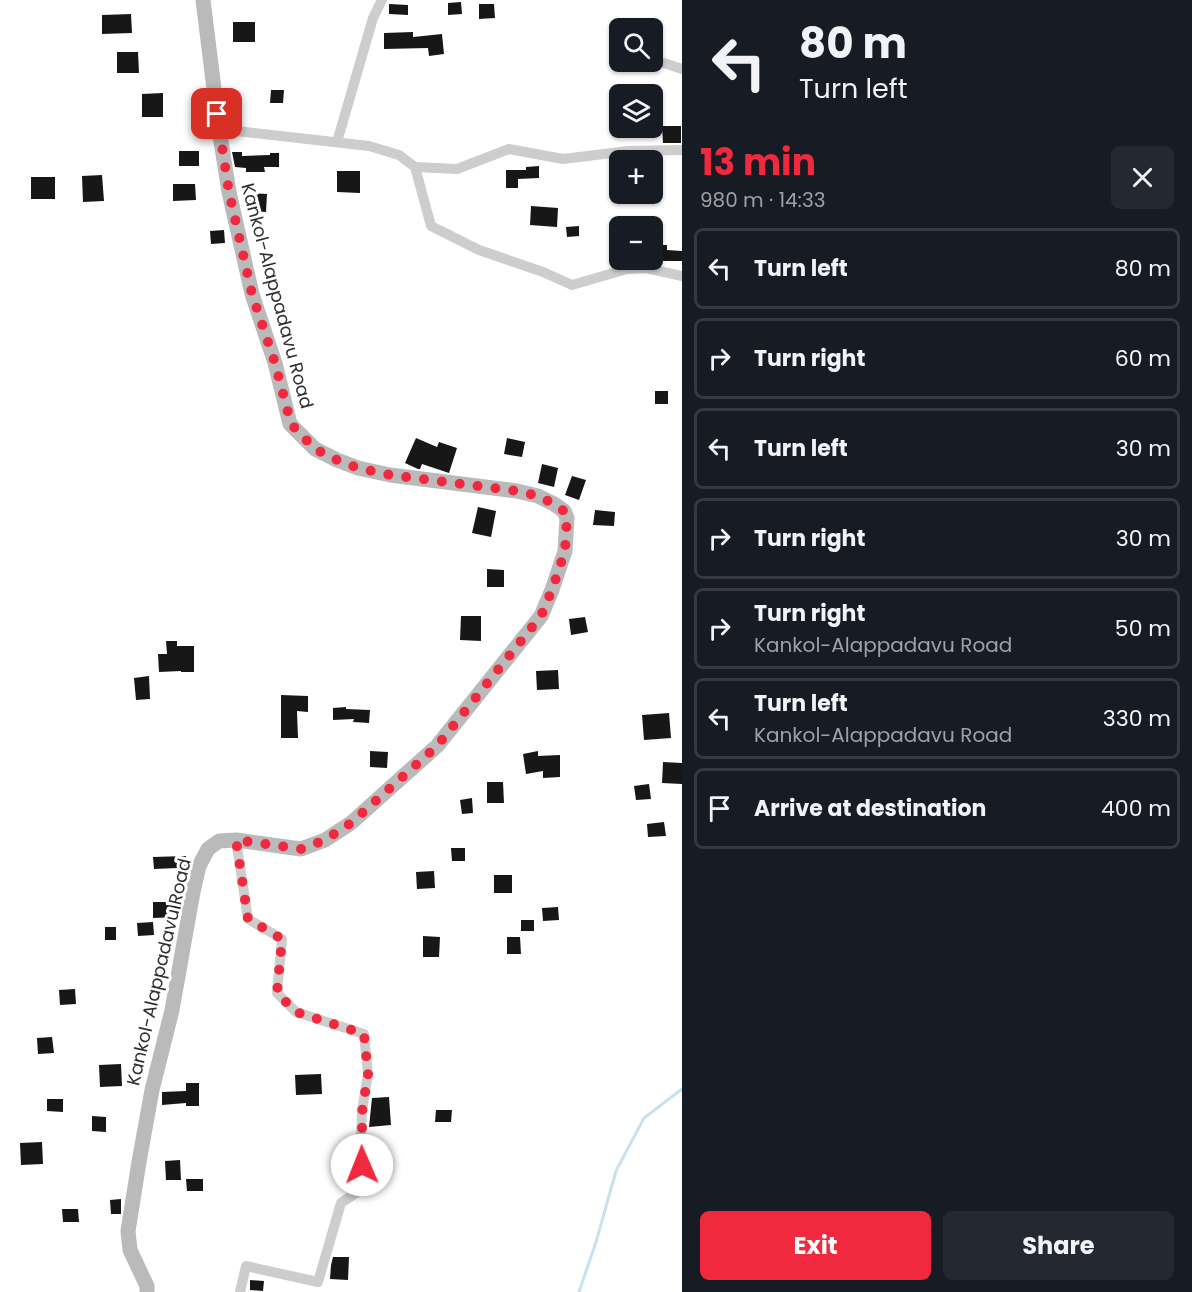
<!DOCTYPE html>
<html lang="en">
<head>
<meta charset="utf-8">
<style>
	body { margin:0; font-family:Poppins,sans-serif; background:#242831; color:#f1f3f6; height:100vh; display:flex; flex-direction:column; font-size:22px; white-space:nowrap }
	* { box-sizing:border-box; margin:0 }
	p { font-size:20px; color:#9ea1a6 }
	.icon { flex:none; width:33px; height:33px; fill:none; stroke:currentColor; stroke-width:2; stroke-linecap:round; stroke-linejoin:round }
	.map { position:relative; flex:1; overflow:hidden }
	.side { display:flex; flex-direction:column; background:#171b24; width:510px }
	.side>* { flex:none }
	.guide { background:#171b24; color:#f1f3f6; overflow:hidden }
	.fabs { position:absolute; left:609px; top:18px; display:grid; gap:12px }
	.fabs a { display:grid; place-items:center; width:54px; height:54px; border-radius:9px; background:#171b24; box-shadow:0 2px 4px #0004; font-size:30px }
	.pin { position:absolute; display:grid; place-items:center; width:51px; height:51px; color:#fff; margin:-26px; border-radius:12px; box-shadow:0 3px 9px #0006 }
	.me { position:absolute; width:66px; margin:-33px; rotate:359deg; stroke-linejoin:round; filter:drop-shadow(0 0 4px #0008) }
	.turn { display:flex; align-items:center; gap:21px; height:126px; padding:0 18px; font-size:27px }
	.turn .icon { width:78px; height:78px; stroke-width:2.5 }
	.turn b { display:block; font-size:42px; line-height:51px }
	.round { display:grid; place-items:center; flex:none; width:63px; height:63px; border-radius:9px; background:#242831 }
	.summary { display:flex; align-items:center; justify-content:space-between; height:102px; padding:0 18px }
	h1 { font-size:36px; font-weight:700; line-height:45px; color:#f0293f }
	.action { display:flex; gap:12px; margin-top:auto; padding:12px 18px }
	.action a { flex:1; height:69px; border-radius:9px; background:#f0293f; color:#fff; font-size:24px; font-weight:700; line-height:69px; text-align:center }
	.action a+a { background:#242831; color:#f1f3f6 }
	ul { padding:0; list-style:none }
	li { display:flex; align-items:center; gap:18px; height:81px; margin:0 12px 9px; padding:0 6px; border:3px solid #363941; border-radius:9px }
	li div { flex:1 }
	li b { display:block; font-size:22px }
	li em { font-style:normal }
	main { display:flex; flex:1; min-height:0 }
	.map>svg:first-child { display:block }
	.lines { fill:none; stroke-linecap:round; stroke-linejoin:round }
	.stream { stroke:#c9e1ef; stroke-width:3 }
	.building { fill:#171717 }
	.minor { stroke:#cdcdcd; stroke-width:10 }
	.secondary { stroke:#bababa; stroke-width:15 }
	.route { stroke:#f0293f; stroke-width:10; stroke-dasharray:0 18 }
	.labels { text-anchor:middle; stroke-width:6; stroke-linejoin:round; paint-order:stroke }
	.street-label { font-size:18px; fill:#303030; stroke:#fff }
</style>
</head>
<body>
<main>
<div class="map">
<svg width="682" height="1292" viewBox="0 0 682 1292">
	<rect width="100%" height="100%" fill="#fff"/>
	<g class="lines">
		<path class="stream" d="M579,1292L596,1242L616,1171L644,1118L682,1089"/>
	</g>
	<g class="building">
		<path d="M461,2L462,14L448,15V3Z"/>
		<path d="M389,4L408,5V15L389,14Z"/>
		<path d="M479,4H494L495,18L479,19Z"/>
		<path d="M131,14L132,33L102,34V15Z"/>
		<rect x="233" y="22" width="22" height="20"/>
		<path d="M413,32V37L442,34L444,54L429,56L428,48L384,49V33Z"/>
		<path d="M117,52H138L139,73H117Z"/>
		<path d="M271,90H284L283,103H270Z"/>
		<path d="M163,93V117H142V94Z"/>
		<path d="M662,126H681V143H663Z"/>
		<rect x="179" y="151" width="20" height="15"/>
		<path d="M232,152H242V156L270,155V153H279V167H264L265,172H246V168L235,167Z"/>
		<path d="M539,166V178L518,179V188H506V170H526V167Z"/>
		<path d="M337,171H360V193L337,192Z"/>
		<path d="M102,175L104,201L83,202L82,176Z"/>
		<rect x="31" y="177" width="24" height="22"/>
		<path d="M173,184H195L196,200L173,201Z"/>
		<path d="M250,193L267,194L266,212L248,211Z"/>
		<path d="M531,206L558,208L557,227L530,225Z"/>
		<path d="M579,226V236L567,237L566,227Z"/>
		<path d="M224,230L225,243L211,244L210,231Z"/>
		<path d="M654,245H667V250L682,251V261H654Z"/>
		<rect x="655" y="391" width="13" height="13"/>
		<path d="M416,438L437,447L439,442L457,448L449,473L422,464L420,469H418L405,463Z"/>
		<path d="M507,438L525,442L522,457L504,454Z"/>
		<path d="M542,464L558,468L554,487L538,483Z"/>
		<path d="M572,476L586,480L579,500L565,495Z"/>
		<path d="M478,507L496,511L491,537L472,533Z"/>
		<path d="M595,510L615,512L614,526L593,525Z"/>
		<path d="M487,569L504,570V587H487Z"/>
		<path d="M461,616H481V641L460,640Z"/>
		<path d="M585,617L588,632L571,635L569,619Z"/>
		<path d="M166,641H177V646H194V672H181V671L159,672L158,654H167Z"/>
		<path d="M558,670L559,689L537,690L536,671Z"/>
		<path d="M149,676L150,699L136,700L134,678Z"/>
		<path d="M281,695L308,696V712L297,711L298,738H281Z"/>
		<path d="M346,707V709L370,710L369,723L353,722L354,719L333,720V708Z"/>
		<path d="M669,713L671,738L644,740L642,715Z"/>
		<path d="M370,751L388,752L387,768L370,767Z"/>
		<path d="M538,751V756L560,755V777L543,778V771L526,774L523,754Z"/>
		<path d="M663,762L682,763V784L662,783Z"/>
		<path d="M487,782H503L504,803H487Z"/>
		<path d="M649,784L651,799L636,800L634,786Z"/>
		<path d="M472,798L473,813L462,814L460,800Z"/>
		<path d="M664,822L666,836L648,837L647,824Z"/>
		<path d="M451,848H465V861H452Z"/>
		<path d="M186,856L187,876H177V868L154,869L153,857Z"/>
		<path d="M434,871L435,888L417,889L416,872Z"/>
		<rect x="494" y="875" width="18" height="18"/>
		<path d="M153,902H166V905L181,906L179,917L153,918Z"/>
		<path d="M558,907L559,920L543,921L542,908Z"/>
		<rect x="521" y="920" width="13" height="11"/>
		<path d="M153,922L154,935L138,936L137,923Z"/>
		<rect x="105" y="927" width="11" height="13"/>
		<path d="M423,936L440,937L439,957H423Z"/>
		<path d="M507,937H520L521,954H507Z"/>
		<path d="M75,989L76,1004L60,1005L59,990Z"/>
		<path d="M52,1037L54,1053L38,1054L37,1038Z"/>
		<path d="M121,1064L122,1086L100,1087L99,1065Z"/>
		<path d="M321,1074L322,1094L296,1095L295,1075Z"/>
		<path d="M186,1083H199V1106H186V1103L162,1105V1092L186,1091Z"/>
		<path d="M389,1097L391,1125L369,1127L372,1098Z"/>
		<path d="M47,1099H63V1112L47,1111Z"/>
		<path d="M436,1110H452L451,1122H435Z"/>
		<path d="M92,1116L106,1117V1132L92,1131Z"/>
		<path d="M42,1142L43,1164L21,1165L20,1143Z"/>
		<path d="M369,1157H385L386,1174L370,1175Z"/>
		<path d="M180,1160L181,1180H166L165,1161Z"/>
		<path d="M186,1179H203V1191H187Z"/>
		<path d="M121,1199V1214H111L110,1200Z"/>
		<path d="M62,1209H78L79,1222H63Z"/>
		<path d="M333,1257H349L348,1280L330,1279L331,1265Z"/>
		<path d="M250,1280L264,1281L263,1291L250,1290Z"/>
	</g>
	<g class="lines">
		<g class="minor">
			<path d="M617,63H664L682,69"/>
			<path d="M219,129L369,146L399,155L415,167L431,226L479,250L543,272L572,285L627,269L646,268L682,276"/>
			<path d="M337,142L373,18L382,0"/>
			<path d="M415,167L457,169L509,149L563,159L628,151L682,150"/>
			<path d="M236,840L248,919L282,939L277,993L296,1012L364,1034L368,1074L362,1111L361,1142L363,1188L341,1203L318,1282L246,1266L240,1292"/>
		</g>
		<path class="secondary" d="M147,1292V1286L130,1250L128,1231L139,1162L152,1090L172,1010L193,892L199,866L208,849L219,841L236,840L301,849L325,840L351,823L437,746L541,616L552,590L565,551L567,518L564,511L554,504L538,496L517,491L390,475L358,468L337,460L315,449L290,424L275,363L252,294L229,192L219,129L203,0"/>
	</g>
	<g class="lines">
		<path class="route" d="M217,114L229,192L252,294L275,363L291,424L315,449L337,460L358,468L390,475L517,491L538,496L554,504L564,511L567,518L565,551L552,590L541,616L437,746L351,823L325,840L301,849L236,840L248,919L282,939L277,993L296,1012L364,1034L368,1074L362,1112V1165"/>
	</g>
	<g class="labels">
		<g class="street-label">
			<text transform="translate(277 296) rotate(75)" y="6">Kankol-Alappadavu Road</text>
			<text transform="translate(159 972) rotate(-77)" y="6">Kankol-Alappadavu Road</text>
		</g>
	</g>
</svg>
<div class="fabs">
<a><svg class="icon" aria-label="search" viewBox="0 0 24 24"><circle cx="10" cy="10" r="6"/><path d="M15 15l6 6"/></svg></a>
<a><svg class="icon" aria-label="layers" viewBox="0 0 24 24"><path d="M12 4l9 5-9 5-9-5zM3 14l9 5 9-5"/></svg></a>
<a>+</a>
<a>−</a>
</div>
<div class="pin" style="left:217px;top:114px;background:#d93025"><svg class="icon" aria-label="arrive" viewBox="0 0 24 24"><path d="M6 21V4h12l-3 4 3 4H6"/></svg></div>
<svg class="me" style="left:362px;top:1165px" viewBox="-20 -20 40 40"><circle r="19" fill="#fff"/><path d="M0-13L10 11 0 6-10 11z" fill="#f0293f"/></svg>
</div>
<section class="side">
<div class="guide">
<div class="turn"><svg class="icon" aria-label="left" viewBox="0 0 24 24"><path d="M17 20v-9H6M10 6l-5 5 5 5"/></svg><div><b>80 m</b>Turn left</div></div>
</div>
<div class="summary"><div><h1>13 min</h1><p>980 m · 14:33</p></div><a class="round"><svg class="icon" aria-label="close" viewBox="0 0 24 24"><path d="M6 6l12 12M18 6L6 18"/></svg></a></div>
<ul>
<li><svg class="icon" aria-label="left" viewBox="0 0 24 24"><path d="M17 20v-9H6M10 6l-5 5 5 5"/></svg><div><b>Turn left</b></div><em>80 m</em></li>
<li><svg class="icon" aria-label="right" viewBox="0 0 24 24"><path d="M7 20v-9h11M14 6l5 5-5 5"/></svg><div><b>Turn right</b></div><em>60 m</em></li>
<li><svg class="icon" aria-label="left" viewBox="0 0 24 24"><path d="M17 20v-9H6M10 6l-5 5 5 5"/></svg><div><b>Turn left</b></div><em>30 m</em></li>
<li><svg class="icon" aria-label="right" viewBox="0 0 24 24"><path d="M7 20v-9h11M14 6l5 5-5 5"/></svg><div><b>Turn right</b></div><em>30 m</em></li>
<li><svg class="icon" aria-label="right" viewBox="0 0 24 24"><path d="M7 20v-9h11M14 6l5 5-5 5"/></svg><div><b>Turn right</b><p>Kankol-Alappadavu Road</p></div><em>50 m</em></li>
<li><svg class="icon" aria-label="left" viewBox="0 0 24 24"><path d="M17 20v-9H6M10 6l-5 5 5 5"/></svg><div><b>Turn left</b><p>Kankol-Alappadavu Road</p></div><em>330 m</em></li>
<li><svg class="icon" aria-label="arrive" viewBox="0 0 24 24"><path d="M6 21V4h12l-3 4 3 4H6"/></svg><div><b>Arrive at destination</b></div><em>400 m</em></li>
</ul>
<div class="action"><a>Exit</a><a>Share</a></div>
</section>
</main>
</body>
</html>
